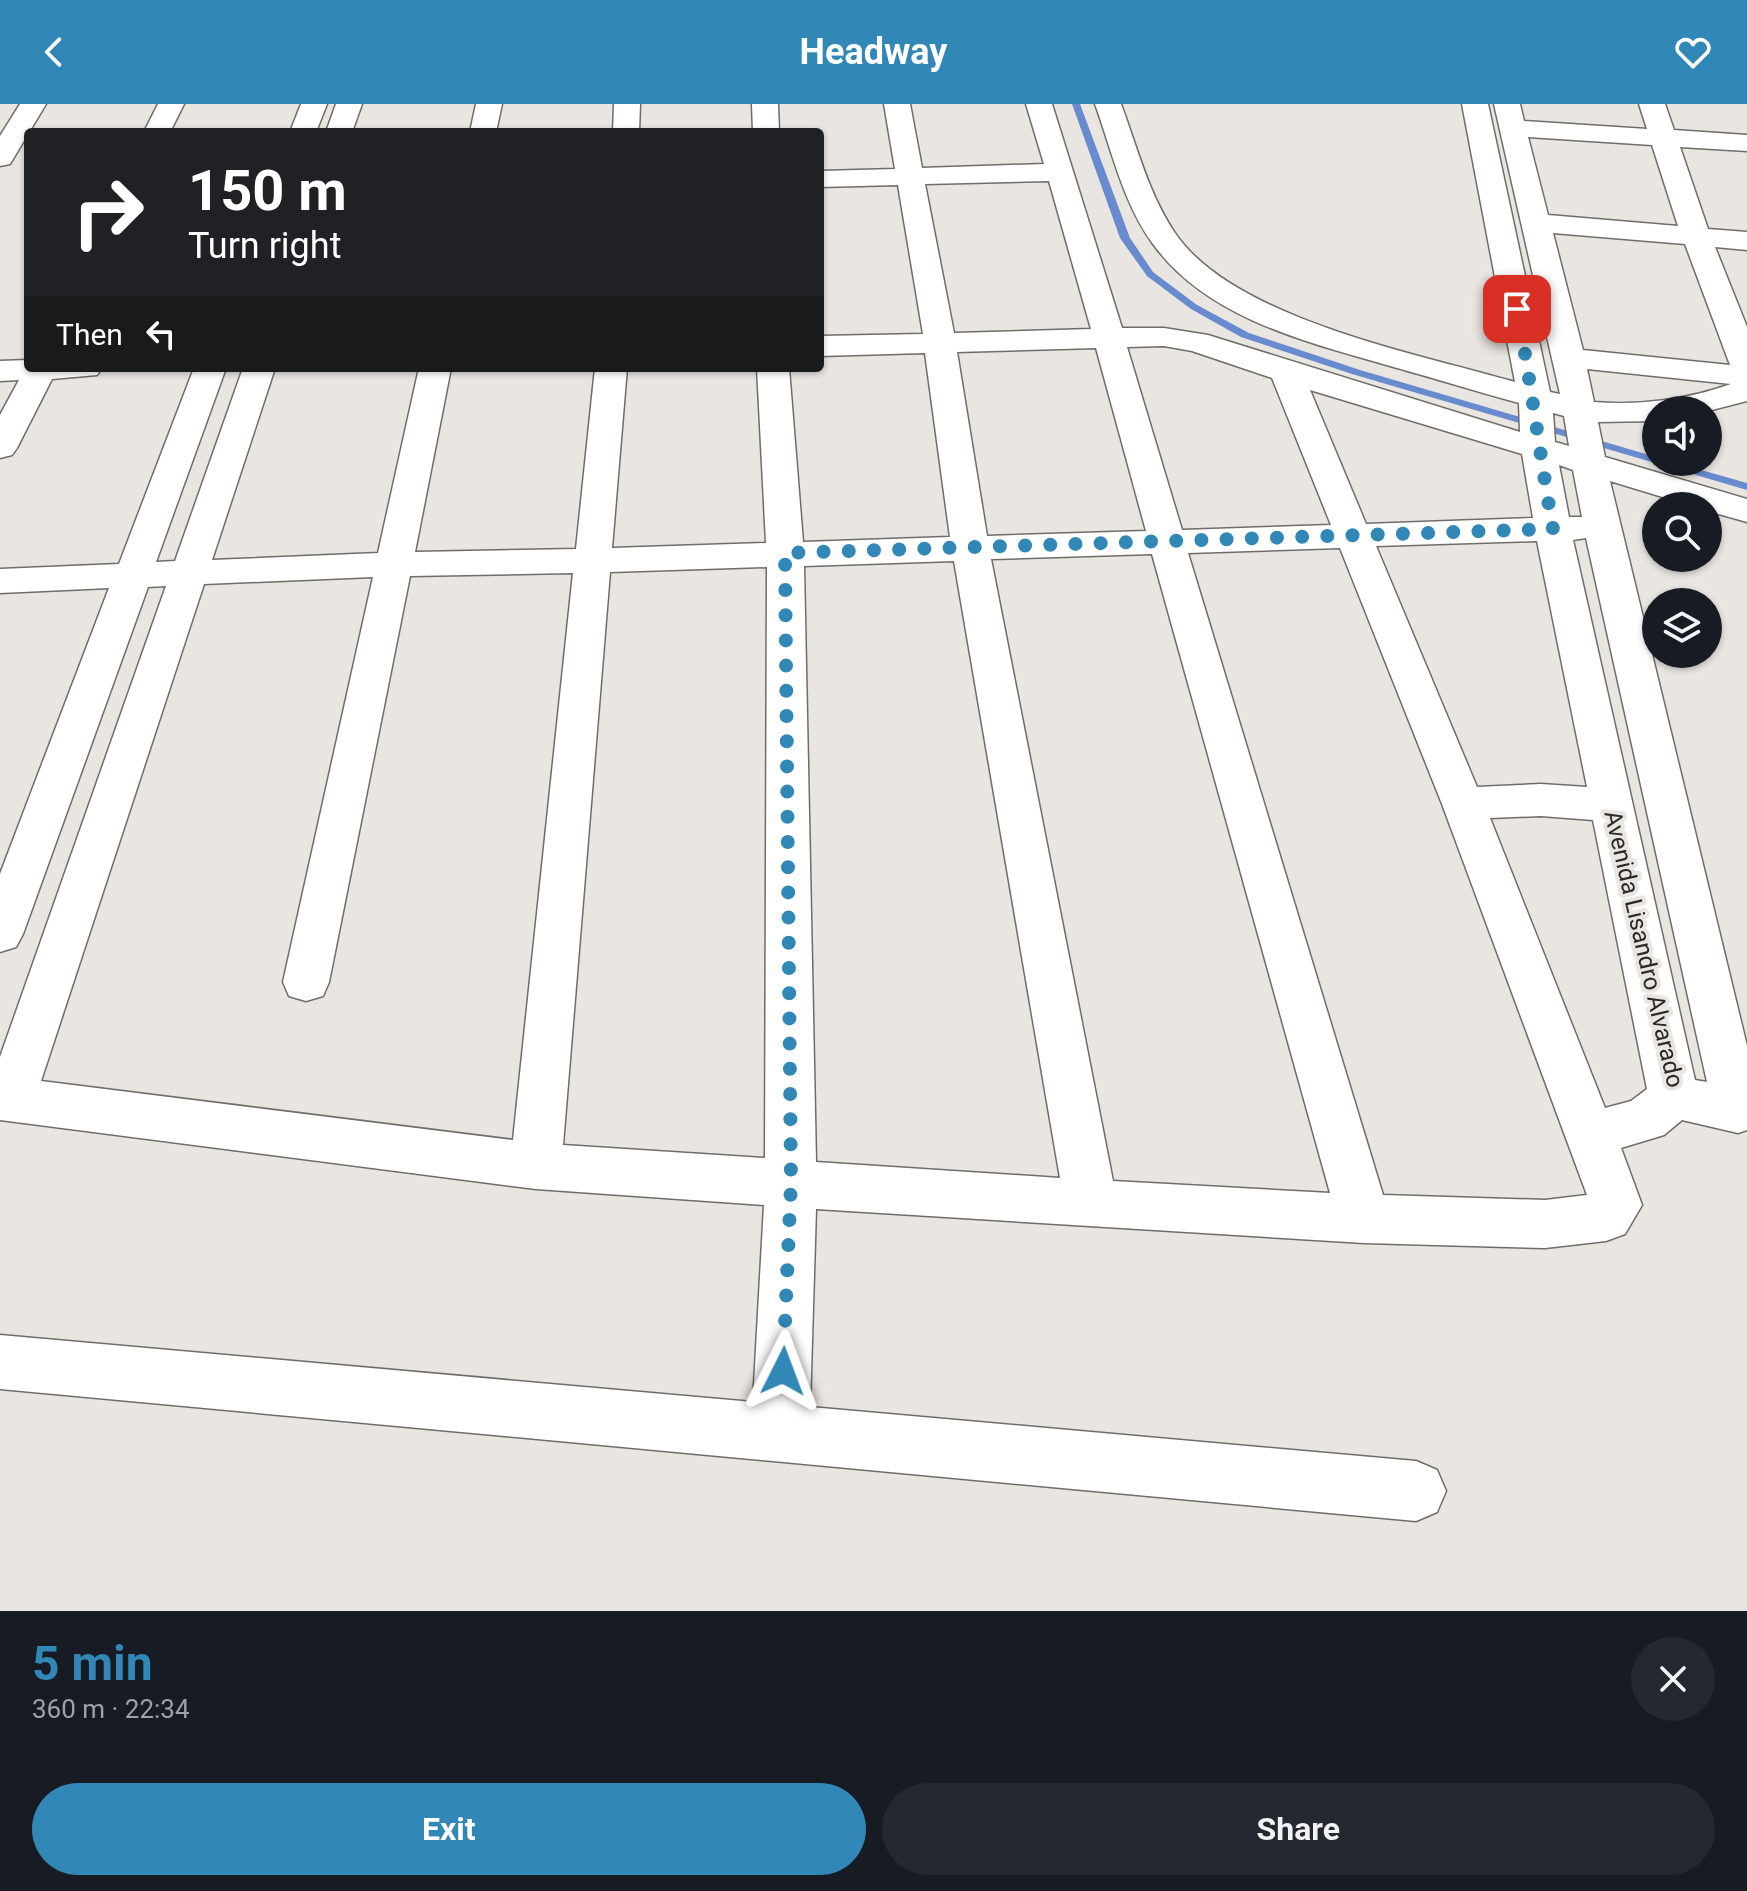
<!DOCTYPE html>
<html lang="en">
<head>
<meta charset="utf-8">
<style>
	body { margin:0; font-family:Roboto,sans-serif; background:#242831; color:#f1f3f6; height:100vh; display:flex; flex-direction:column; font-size:30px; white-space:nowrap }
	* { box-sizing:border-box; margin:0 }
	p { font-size:26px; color:#9ea1a6 }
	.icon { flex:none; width:44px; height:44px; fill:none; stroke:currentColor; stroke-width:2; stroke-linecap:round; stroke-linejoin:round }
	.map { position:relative; height:1507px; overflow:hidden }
	.side { display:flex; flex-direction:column; background:#171b24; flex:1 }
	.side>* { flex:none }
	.hud { position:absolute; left:24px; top:24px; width:800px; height:244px; border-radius:8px; box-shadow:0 2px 6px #0004; background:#202124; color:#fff; overflow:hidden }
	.controls { position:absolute; left:1642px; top:292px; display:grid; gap:16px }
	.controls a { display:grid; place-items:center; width:80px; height:80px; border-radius:50%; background:#171b24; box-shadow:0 2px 6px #0004; font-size:40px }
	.pin { position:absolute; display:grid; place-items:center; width:68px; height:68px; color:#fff; margin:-34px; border-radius:16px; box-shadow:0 4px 12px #0006 }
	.me { position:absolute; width:88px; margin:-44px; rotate:3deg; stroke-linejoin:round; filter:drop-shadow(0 0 6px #0008) }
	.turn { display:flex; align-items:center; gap:28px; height:168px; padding:0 32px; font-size:36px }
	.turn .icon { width:104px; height:104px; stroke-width:2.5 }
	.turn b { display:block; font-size:56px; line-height:68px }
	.then { display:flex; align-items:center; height:76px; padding:0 32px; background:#0003; gap:16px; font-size:30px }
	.round { display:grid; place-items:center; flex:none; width:84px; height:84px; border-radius:42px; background:#242831 }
	.summary { display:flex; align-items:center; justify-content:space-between; height:136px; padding:0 32px }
	h1 { font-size:48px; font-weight:700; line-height:60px; color:#3187b6 }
	.button { display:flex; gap:16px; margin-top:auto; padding:16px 32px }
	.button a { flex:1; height:92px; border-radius:48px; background:#3187b6; color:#fff; font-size:32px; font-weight:700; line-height:92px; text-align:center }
	.button a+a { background:#242831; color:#f1f3f6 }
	header { display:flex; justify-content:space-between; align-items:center; height:104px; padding:0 32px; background:#3187b6; color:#fff; font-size:36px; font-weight:700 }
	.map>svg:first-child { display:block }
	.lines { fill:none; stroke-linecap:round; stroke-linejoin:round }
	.stream { fill:#688acf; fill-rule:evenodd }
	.street-casing { stroke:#706d69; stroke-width:3 }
	.street { fill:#fff; fill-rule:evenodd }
	.route { stroke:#3187b6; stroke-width:14; stroke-dasharray:0 25.2 }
	.labels { text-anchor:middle; stroke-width:8; stroke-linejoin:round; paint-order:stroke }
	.street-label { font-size:24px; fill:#2a2927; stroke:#e9e5e0 }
</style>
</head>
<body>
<header><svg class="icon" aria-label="back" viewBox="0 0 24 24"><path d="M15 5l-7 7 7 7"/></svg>Headway<svg class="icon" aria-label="heart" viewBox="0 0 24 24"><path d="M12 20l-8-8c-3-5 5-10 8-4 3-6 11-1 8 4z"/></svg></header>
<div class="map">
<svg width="1747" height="1507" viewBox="0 0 1747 1507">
	<rect width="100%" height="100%" fill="#e9e5e0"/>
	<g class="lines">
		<path class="stream" d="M1072,0H1080L1130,134L1153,168L1197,201L1249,229L1360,266L1656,353V358H1673L1747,379V386L1352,270L1241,233L1191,205L1147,172L1120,134Z"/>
		<defs>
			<g id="street">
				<path d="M20,0H46L10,60L0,62V32Z"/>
				<path d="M158,0H184L170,28H144Z"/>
				<path d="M301,0H327L316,28H290Z"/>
				<path d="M336,0H362L352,28H326Z"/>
				<path d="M476,0H502L496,28H470Z"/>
				<path d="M614,0H640L639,28H613Z"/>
				<path d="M752,0H778L779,28H753Z"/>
				<path d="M884,0H910L922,64L1044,60L1026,0H1052L1122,224H1164L1208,231L1520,328L1519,299C1478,288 1437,275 1397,264C1311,239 1208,216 1153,140C1123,99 1112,47 1095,0H1121C1137,43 1149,91 1175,129C1233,215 1419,250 1515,278L1462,0H1488L1550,288L1560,290L1494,0H1520L1524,17L1647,25L1639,0H1665L1674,26L1747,31V47L1680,43L1708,125L1747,128V146L1715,143L1747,223V297L1708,307L1656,306V317L1598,318L1605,353L1747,395V418L1708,407V402H1692L1610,377L1747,942V1026L1738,1029L1682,1016L1664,1031L1621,1044L1642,1101L1625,1130L1606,1137L1545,1144L1364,1139L816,1105L810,1303L1416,1357L1437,1366L1446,1387L1437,1408L1416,1417L0,1285V1231L753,1298L764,1101L536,1085L0,1016V953L166,482L148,483L23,830L16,843L0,848V770L109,484L0,489V465L119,460L194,264H226L156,458L175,457L243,264H275L212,456L378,449L419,264H451L415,448L576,445L595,264H627L612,444L766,439L757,264H789L803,438L950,433L925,249L820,252V232L923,230L898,81L820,83V67L895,65ZM1528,33L1652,41L1678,122L1548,111ZM1049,77L1091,225L954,229L925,80ZM1553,129L1685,140L1730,261L1583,246ZM1164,242L1192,247L1272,274L1331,421L1182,426L1127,243ZM1096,244L1146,427L987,432L957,248ZM1587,265L1731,280C1689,295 1639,302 1594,298ZM1310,286L1522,350L1533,414L1366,420ZM1553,309L1564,312L1569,342L1555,338ZM1559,361L1573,366L1582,413H1569ZM1586,434L1707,978L1695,976L1573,436ZM1537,437L1587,683L1541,680L1477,683L1376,442ZM1340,444L1442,700L1587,1091L1545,1096L1383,1091L1188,449ZM1152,450L1330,1089L1113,1077L991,455ZM954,457L1060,1074L816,1058L804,462ZM767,463L765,1054L563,1041L610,468ZM573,469L513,1036L41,977L204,480L373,473L283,878L289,892L306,897L323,892L329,878L410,472ZM1541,712L1593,716L1647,985L1631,997L1605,1004L1490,714Z"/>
				<path d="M28,256V264H102L97,271L52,275L17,344L12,351L0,354V311L19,276L0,277V257Z"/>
			</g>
		</defs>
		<use href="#street" class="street-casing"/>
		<use href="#street" class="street"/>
	</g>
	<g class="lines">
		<path class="route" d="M783,1267L791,1079L785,449L1553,425C1540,352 1531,279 1517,205"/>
	</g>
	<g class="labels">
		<g class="street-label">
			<text transform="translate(1644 845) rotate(77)" y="8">Avenida Lisandro Alvarado</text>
		</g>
	</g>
</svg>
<div class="controls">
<a><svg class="icon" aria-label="sound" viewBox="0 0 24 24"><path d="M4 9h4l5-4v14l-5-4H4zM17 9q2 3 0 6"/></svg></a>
<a><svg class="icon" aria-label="search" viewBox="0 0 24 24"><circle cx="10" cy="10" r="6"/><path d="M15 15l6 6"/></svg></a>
<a><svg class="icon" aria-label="layers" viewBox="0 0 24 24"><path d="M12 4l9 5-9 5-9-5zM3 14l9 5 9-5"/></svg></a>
</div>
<div class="pin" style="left:1517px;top:205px;background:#d93025"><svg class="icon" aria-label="arrive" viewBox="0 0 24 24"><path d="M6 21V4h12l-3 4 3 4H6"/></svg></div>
<svg class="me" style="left:783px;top:1267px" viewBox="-20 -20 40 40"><path d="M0-17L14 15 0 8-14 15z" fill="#3187b6" stroke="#fff" stroke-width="4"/></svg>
<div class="hud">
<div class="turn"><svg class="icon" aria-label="right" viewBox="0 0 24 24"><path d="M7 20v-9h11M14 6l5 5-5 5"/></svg><div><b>150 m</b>Turn right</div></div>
<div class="then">Then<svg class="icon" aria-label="left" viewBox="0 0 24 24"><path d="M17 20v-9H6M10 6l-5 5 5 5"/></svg></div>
</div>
</div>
<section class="side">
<div class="summary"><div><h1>5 min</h1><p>360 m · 22:34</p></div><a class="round"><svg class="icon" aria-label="close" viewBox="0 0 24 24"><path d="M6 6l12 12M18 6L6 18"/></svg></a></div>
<div class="button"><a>Exit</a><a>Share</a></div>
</section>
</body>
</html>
